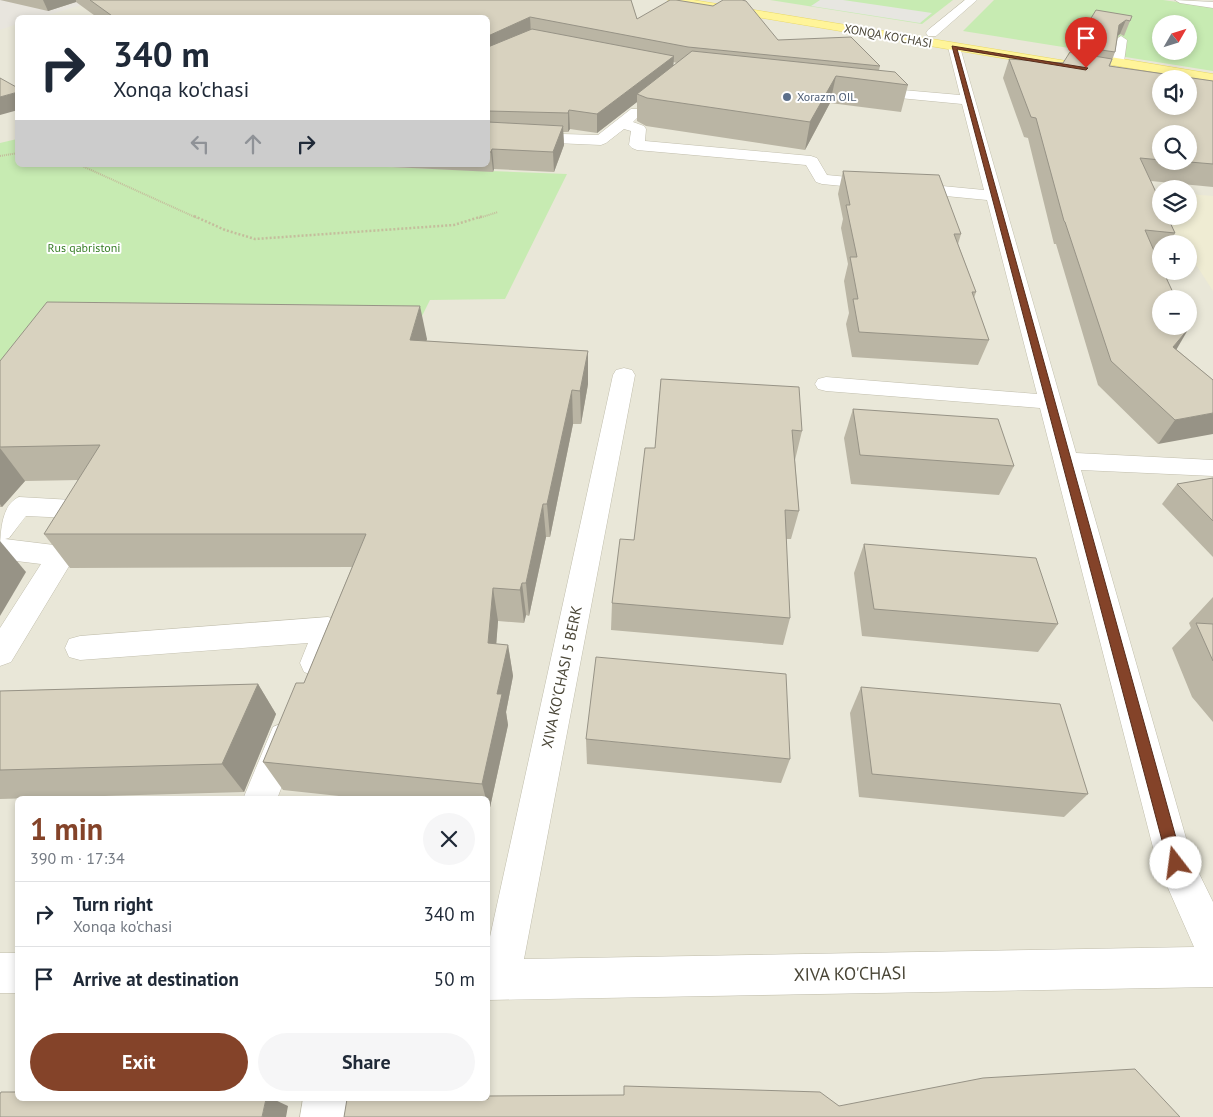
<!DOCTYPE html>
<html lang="en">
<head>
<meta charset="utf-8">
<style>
	body { margin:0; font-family:"PT Sans",sans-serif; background:#f6f6f7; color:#1f2937; height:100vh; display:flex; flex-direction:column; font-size:19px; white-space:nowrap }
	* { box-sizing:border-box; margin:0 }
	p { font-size:16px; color:#747a83 }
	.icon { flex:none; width:28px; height:28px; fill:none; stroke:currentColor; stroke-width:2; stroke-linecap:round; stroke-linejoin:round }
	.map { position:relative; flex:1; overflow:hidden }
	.panel { position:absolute; left:15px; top:796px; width:475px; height:305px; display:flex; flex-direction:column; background:#fff; border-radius:8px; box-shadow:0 2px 8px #0003 }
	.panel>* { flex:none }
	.banner { position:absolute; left:15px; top:15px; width:475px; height:152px; border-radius:8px; box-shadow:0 2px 8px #0003; background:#fff; color:#1f2937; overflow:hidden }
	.needle { width:32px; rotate:51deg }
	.controls { position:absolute; left:1152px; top:15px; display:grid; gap:10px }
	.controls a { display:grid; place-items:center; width:45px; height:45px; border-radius:50%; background:#fff; box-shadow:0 2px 8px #0003; font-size:25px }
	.pin { position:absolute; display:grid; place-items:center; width:42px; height:42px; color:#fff; margin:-51px -21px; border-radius:50% 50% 50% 0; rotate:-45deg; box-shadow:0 0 5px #0007 }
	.pin .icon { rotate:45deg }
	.me { position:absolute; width:55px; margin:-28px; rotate:345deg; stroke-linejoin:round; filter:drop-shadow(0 0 4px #0008) }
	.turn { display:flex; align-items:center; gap:18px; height:105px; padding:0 15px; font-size:22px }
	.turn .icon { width:65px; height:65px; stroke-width:2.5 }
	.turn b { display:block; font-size:35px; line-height:42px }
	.lanes { display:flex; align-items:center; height:48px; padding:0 15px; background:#0003; justify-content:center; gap:25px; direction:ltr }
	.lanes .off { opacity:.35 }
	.round { display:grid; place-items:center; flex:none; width:52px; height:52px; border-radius:26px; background:#f6f6f7 }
	.overview { display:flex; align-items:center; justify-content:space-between; height:85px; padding:0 15px }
	h1 { font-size:30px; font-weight:600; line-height:38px; color:#844329 }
	.cta { display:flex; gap:10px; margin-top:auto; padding:10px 15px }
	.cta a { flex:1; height:58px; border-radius:30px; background:#844329; color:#fff; font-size:20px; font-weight:600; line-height:58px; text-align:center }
	.cta a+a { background:#f6f6f7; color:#1f2937 }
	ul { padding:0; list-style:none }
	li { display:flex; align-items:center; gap:15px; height:65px; padding:0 15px; border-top:1px solid #e0e1e3 }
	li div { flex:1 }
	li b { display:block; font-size:19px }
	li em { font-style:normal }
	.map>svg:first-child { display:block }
	.residential { fill:#e9e7d8; fill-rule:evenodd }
	.industrial { fill:#e8e5de }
	.education { fill:#efecd3 }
	.green { fill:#c7ebb2; fill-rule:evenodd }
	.parking { fill:#e7e6e1 }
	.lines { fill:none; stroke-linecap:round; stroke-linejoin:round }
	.minor-casing { stroke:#c1beac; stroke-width:1 }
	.major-casing { stroke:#e8d865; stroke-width:1 }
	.path-far1 { stroke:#c4bd9c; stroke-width:2; stroke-dasharray:1 1; stroke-linecap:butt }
	.path { stroke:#c4bd9c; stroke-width:2.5; stroke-dasharray:2 2; stroke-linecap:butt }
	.minor { fill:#fff; fill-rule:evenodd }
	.major { fill:#fff499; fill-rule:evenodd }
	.wall { fill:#bab5a4; fill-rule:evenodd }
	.shaded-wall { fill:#979386 }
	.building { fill:#d8d2bf; stroke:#979386; fill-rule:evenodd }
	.route { fill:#844329; stroke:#562c1b }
	.service-dot { fill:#5c6f8a; stroke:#fff; stroke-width:2 }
	.labels { text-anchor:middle; stroke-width:4; stroke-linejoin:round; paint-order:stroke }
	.far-street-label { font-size:12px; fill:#4a4637; stroke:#fff }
	.far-service-label { font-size:12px; fill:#4e5e75; stroke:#fff; text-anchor:start }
	.far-park-label { font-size:12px; fill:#397f28; stroke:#fff }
	.street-label { font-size:15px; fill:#4a4637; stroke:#fff }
	.near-street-label { font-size:18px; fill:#4a4637; stroke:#fff }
</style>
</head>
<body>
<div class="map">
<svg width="1213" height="1117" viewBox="0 0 1213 1117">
	<rect width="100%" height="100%" fill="#f5f4ea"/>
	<path class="residential" d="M0,0H1213V1117H0ZM18,18H488V165H18ZM1161,24H1189V51H1161ZM1161,79H1189V106H1161ZM1161,134H1189V161H1161ZM1161,189H1189V216H1161ZM1161,244H1189V271H1161ZM1161,299H1189V326H1161ZM18,799H488V1099H18Z"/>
	<path class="industrial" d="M0,0H99L41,17L18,18L17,24L0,30Z"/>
	<path class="education" d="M1189,194L1213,196V291L1189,254V244H1182L1164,216H1189Z"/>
	<g class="green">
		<path d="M770,0H953L922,24Z"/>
		<path d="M994,0H1163L1213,7V71L963,31ZM1161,24H1189V51H1161Z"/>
		<path d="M17,139L18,165H335L567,174L505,299L430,300L416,328L0,417V143Z"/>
	</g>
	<path class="parking" d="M820,0H843L932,13L920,23L811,6Z"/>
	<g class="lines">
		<defs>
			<g id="minor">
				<path d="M965,0H977L936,36H928L926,33L928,30Z"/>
				<path d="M1175,0L1213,2V8L1180,3Z"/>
				<path d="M1121,36L1127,40L1124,62L1118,66L1112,62L1115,40Z"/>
				<path d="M954,43L960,47L1076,453L1213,460V476L1081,470L1192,859L1213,902V987L488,1000V946L613,375L616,370L624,368L632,370L635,375L524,959L1194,947L1157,863L1040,408L826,391L818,389L815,384L818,379L826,377L1037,394L987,200L822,184L816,182L806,165L637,150L632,148L629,145L631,131L624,129L606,143L601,145L488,140V132L598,135L631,109H641L643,112L633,122L644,126L646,129L645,141L811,156L817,158L827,175L984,190L962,104L868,95L861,91L868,87L960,95L948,47Z"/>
				<path d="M19,497L90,501L99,503L103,510L11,662L0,666V628L41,564L0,559C0,536 0,505 19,497ZM26,516L71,518L54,545L5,539L9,538Z"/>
				<path d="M328,617L338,620L343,629L326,672L315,676L304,672L300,663L308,643L80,660L69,657L65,648L69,639L80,636Z"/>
				<path d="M285,722L297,727L301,737L277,799H243L273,727Z"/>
				<rect x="0" y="953" width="18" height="40"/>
				<path d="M303,1099H347L344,1117H300Z"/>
			</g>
			<g id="major">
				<path d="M668,0H693L1079,63L1085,67L1079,71L673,3Z"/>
				<path d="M1074,51L1213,74V82L1070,58L1068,55L1070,52Z"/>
			</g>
		</defs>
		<use href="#minor" class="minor-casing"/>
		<use href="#major" class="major-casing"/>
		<g class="path-far1">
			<path d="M0,156L18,153"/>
			<path d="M80,165L197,218"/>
			<path d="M479,218L498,212"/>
		</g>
		<path class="path" d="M194,216L225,230L255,239L454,225L483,216"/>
		<use href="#minor" class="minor"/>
		<use href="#major" class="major"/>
	</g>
	<g class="wall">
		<path d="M0,0H631L637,19L778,40L880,66L879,70L908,85L901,112L830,103L805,150L646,126L637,121V102L597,133L570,129L568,132H563L564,145L554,172L494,169L493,172L351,165H488V18H98L76,2L48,11ZM673,62L677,63L673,66Z"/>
		<path d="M1132,16L1124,36L1120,34L1118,36L1115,52L1110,66L1213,81V187L1151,181L1175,233L1170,244H1161V256L1156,255L1176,349L1213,380L1158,444L1098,385L1056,244H1054L1028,138L1024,137L1003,78L1009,59L1063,63L1072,52L1074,46ZM1161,134L1189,161H1161Z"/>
		<path d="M843,171L961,234L958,244L976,292L974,298L989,340L978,365L852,357L846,324L849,313L844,281L848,264L841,228L843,219L838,194Z"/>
		<path d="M427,339L426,341L588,351V384L581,424H573L550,537H546L529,616L526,615L524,623L498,621L496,644L508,645L513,676L506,712L508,725L489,812L488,811V799H367L283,790L263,762L304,683L352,567L70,568L44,534L79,480L25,481L2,507H0V361Z"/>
		<path d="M661,379L802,431L795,460L799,511L791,539H786L790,618L783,645L611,630L612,603L634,540L655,448Z"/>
		<path d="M853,409L1014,466L999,495L851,484L844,438Z"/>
		<path d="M1213,478V557L1162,504L1177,484Z"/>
		<path d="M864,544L1058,624L1038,652L862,636L854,573Z"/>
		<path d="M1213,597V722L1192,697L1172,648L1191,628L1189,623Z"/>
		<path d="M258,684L276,714L244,792L0,799V691Z"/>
		<path d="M861,687L1088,794L1064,817L859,797L850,713Z"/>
		<path d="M586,739L790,759L781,783L587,764Z"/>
	</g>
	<g class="shaded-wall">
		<path d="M43,0H76V2L48,11Z"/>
		<path d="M530,17L531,34L488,54V36Z"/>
		<path d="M1126,20L1120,34L1113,40L1119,25Z"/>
		<path d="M674,56L673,74L637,94V102L597,133V114Z"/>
		<path d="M836,76L830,103L805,150L810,122Z"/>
		<path d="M18,92V110L0,115V97Z"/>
		<path d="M569,110L570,129L568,132V113Z"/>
		<path d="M563,126L564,145L554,172L553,152Z"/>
		<path d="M492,149L494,169L493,172L491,152Z"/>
		<path d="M420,306L427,339L417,373L410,340Z"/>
		<path d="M1189,328L1175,352L1173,347Z"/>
		<path d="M588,351V384L581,424L580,391Z"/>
		<path d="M572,390L573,424L550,537L547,504Z"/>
		<path d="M1213,413V434L1158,444L1175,420Z"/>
		<path d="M0,448L25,481L2,507L0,504Z"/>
		<path d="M543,504L546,537L529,616L526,583Z"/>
		<path d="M0,541L26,572L0,616Z"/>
		<path d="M522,583L526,615L524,623L520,590Z"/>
		<path d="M493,588L498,621L494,674L488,643Z"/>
		<path d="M508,645L513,676L506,712L508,725L489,812L488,804V799H486L482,784L497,694Z"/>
		<path d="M258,684L276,714L244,792L222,764Z"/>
		<path d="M266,1099H273L288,1106L286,1117H262Z"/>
	</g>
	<g class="building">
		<path d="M90,0H631L637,19L670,0H676L713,6L723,0H742L746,1L778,40L851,37L880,66L688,47L530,17L488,36V18H115Z"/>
		<path d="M1096,10L1132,16L1130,21L1126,20L1119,25L1115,52L1074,46Z"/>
		<path d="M532,29L674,56L597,114L569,110L568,113L488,111V47Z"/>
		<path d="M692,51L895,72L908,85L836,76L810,122L647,98L637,94Z"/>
		<path d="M1070,52L1112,59L1109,66L1213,81V164L1178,161H1189V134H1161V160L1140,158L1161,203V216H1167L1175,233L1145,230L1161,267V271H1163L1176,299H1161V326H1188L1189,328L1173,347L1213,380V413L1175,420L1111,361L1065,222L1064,221L1036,118L1031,117L1009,59L1063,63ZM1161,79H1189V106H1161Z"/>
		<path d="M0,78L18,88V92L0,97Z"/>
		<path d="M488,122L563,126L553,152L492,149L491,152H488Z"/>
		<path d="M843,171L939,175L961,234H954L976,292H972L989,340L859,332L853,299H858L850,257H857L846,205H850Z"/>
		<path d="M47,302L420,306L410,340L588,351L580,391L572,390L547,504H543L526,583H522L520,590L493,588L488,643L508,645L497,694H502L482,784L263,762L296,683H304L366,534H44L100,445L0,447V361Z"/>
		<path d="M661,379L799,387L802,431L792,430L799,511L785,510L790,618L612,603L620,539L634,540L645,448H655Z"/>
		<path d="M853,409L998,419L1014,466L860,455Z"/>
		<path d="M1213,478V521L1177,484Z"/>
		<path d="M864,544L1036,558L1058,624L874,609Z"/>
		<path d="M1196,623L1213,624V661Z"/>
		<path d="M596,657L786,674L790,759L586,739Z"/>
		<path d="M258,684L222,764L0,770V691Z"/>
		<path d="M861,687L1060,704L1088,794L872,774Z"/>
		<path d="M1135,1069L1180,1117H344L347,1099H488V1096L624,1095V1086L820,1092L839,1106L983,1078Z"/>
		<path d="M1,1092H18V1099H266L262,1117H0V1094Z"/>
	</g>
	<path class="route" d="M952,46L1088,68L1086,70L957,49L1183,863L1181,868L1176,871L1170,868L1168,863Z"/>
	<circle class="service-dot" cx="787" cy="97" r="5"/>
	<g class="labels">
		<g class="far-street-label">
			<text transform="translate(888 36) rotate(10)" y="4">XONQA KO'CHASI</text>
		</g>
		<g class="far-service-label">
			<text x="797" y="101">Xorazm OIL</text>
		</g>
		<g class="far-park-label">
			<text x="84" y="252">Rus qabristoni</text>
		</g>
		<g class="street-label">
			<text transform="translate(562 677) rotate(-78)" y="5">XIVA KO'CHASI 5 BERK</text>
		</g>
		<g class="near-street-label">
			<text transform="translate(850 974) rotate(-1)" y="6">XIVA KO'CHASI</text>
		</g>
	</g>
</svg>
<div class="controls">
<a><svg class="needle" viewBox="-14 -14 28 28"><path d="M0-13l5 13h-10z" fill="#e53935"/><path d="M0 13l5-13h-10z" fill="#747a83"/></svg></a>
<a><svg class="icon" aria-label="sound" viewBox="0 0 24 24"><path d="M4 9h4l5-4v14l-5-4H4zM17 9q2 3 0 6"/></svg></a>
<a><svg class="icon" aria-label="search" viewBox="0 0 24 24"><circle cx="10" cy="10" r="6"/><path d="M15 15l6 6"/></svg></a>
<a><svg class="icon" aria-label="layers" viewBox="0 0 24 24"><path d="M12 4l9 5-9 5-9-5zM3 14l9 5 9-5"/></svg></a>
<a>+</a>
<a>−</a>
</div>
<div class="pin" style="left:1086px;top:68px;background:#d93025"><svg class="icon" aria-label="arrive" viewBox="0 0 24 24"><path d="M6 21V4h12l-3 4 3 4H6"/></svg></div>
<svg class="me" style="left:1176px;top:863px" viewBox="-20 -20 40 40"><circle r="19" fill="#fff"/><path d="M0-13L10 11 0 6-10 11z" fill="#844329"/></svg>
<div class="banner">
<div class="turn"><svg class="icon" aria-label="right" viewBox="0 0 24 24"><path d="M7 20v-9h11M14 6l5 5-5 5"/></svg><div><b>340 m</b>Xonqa ko'chasi</div></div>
<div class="lanes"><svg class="icon off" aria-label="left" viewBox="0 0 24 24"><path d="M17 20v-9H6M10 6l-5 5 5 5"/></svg><svg class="icon off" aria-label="ahead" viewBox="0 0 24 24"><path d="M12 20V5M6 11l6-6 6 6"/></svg><svg class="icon" aria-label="right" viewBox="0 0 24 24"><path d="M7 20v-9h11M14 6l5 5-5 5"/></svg></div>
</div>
<section class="panel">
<div class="overview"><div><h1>1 min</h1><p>390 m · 17:34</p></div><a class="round"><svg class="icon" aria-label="close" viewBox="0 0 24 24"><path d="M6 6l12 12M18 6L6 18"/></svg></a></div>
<ul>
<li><svg class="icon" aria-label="right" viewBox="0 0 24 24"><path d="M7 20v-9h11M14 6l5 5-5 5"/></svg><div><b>Turn right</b><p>Xonqa ko'chasi</p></div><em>340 m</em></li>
<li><svg class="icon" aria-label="arrive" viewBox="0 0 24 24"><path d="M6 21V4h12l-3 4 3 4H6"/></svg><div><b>Arrive at destination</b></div><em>50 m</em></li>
</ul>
<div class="cta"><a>Exit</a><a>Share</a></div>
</section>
</div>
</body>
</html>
